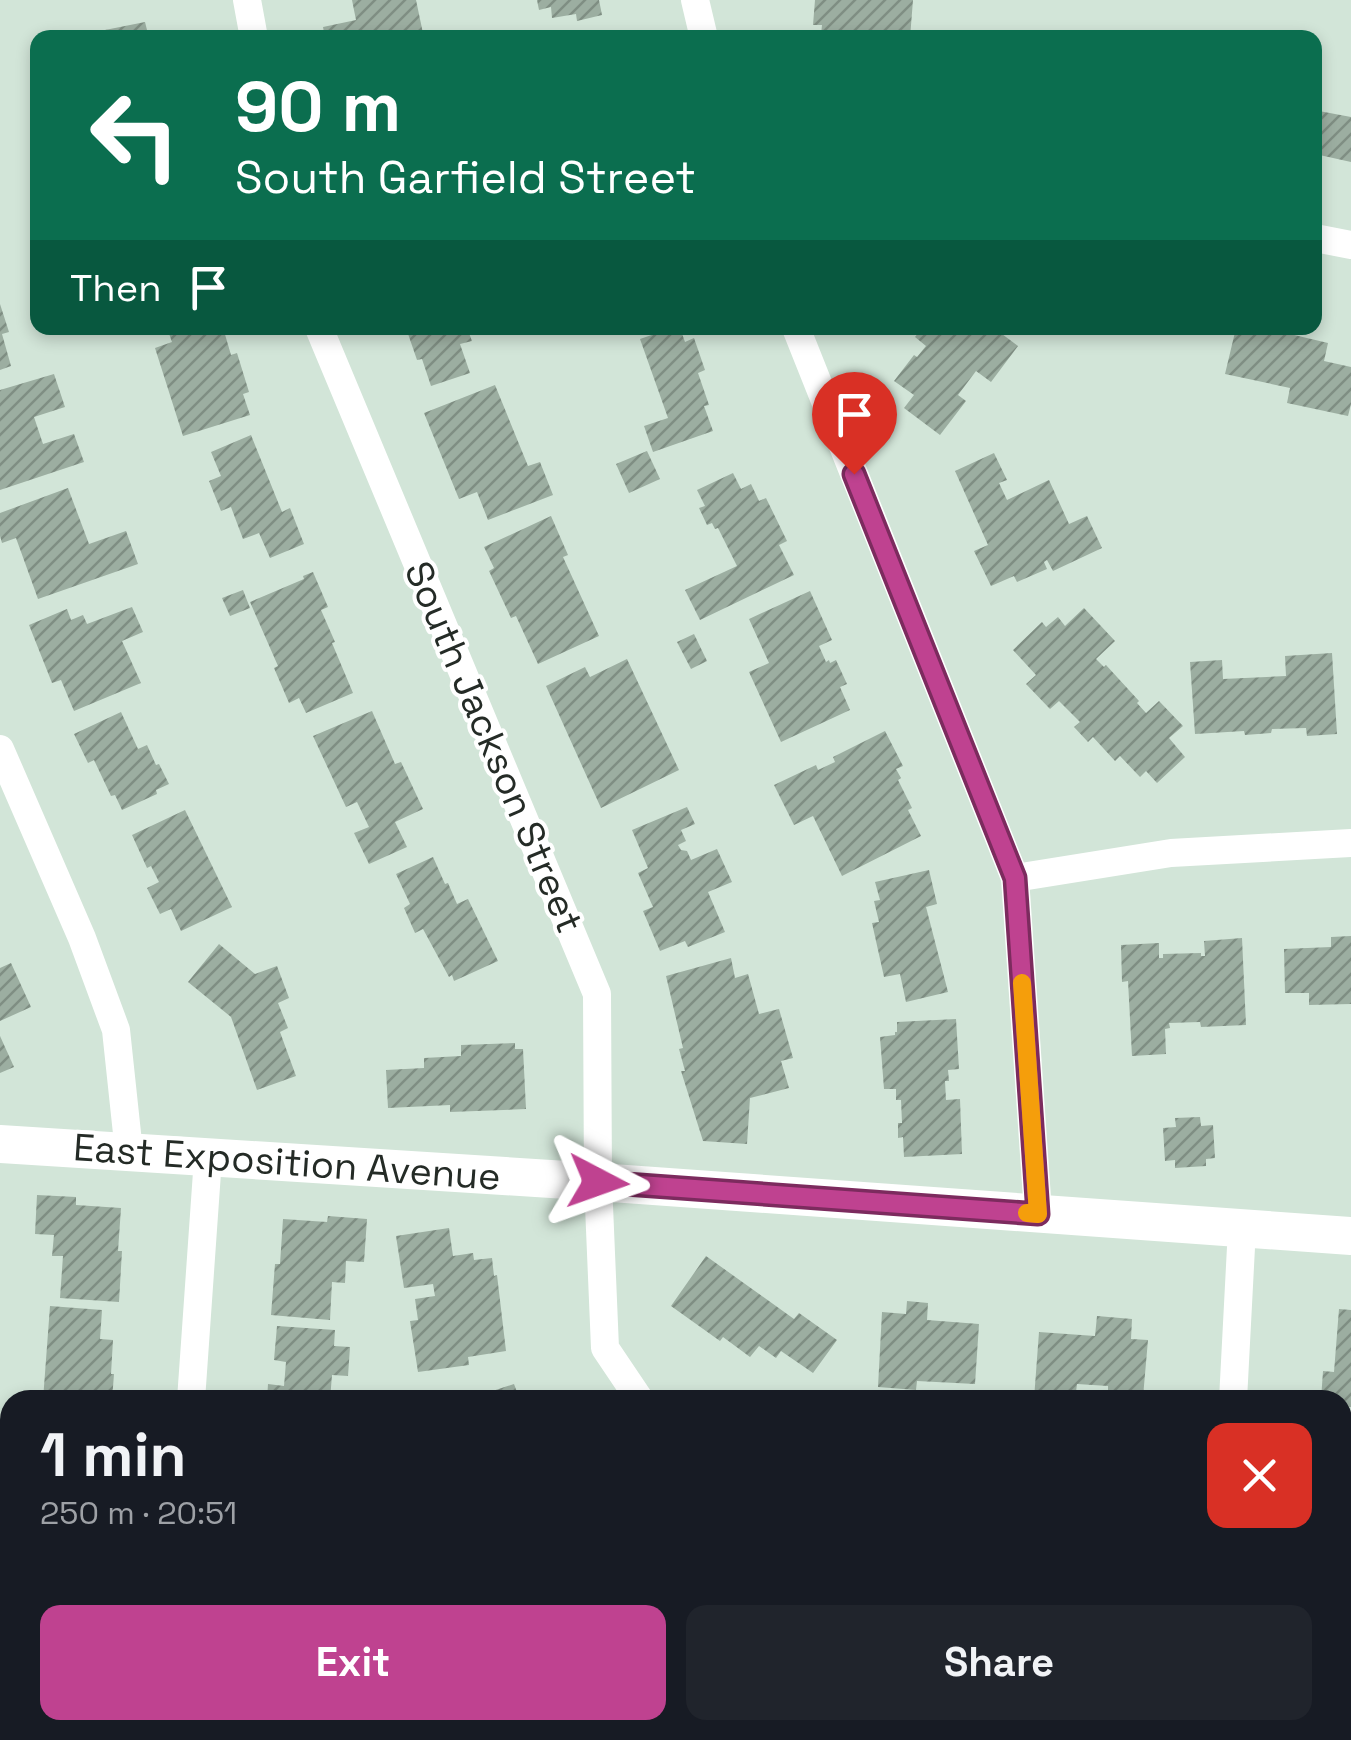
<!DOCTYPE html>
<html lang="en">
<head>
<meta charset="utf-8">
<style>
	body { margin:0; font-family:"Space Grotesk",sans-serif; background:#20242c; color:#f1f3f6; height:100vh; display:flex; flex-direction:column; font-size:38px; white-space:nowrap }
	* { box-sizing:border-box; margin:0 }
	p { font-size:32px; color:#9ea1a6 }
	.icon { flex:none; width:55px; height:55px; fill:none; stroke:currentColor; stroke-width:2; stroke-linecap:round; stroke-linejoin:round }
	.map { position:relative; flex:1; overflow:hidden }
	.panel { position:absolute; left:0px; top:1390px; width:1352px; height:350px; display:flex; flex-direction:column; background:#171b24; border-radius:30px 30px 0 0; box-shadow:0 5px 15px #0003 }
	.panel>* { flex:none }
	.hud { position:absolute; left:30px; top:30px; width:1292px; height:305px; border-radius:20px; box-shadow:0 5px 15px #0003; background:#0b6e4f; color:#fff; overflow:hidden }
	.pin { position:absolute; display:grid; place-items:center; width:85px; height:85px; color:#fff; margin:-102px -42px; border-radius:50% 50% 50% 0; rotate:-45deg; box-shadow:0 0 10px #0007 }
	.pin .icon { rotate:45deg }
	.me { position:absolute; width:110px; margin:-55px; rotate:94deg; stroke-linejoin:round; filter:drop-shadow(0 0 8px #0008) }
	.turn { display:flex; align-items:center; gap:35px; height:210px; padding:0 40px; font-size:45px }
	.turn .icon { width:130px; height:130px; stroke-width:2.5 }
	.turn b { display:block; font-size:70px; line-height:85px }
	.then { display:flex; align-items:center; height:95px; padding:0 40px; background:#0003; gap:20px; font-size:38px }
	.round { display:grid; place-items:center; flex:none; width:105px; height:105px; border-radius:20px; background:#20242c }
	.headline { display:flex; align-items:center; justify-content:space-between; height:170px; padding:0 40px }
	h1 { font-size:60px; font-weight:600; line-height:75px }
	.button { display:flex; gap:20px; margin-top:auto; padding:20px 40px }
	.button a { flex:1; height:115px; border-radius:20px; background:#bf4290; color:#fff; font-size:40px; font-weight:600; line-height:115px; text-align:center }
	.button a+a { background:#20242c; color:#f1f3f6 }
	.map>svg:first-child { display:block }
	.building { fill:url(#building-hatch) }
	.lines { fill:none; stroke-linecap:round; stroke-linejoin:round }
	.street { stroke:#fff; stroke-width:28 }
	.secondary { stroke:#fff; stroke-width:38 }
	.route-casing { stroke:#7c2b5e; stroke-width:25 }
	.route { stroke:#bf4290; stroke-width:18 }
	.slow { stroke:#f59e0b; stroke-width:18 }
	.labels { text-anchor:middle; stroke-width:8; stroke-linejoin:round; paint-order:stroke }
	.street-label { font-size:38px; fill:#242b26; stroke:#fff }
</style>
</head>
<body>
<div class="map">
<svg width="1351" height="1740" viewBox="0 0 1351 1740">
	<defs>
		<pattern id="building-hatch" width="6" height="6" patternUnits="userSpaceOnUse" patternTransform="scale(2.5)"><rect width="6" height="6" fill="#9caea1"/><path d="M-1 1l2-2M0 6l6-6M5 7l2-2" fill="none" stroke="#7f8e83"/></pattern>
	</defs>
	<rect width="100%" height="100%" fill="#d2e5d8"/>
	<g class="building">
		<path d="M352,0H416L424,38H325L323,27L356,20Z"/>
		<path d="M537,0H599L602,15L577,21L576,14L552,18L551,7L539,10Z"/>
		<path d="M815,0H913L910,38L821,35L822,25H813Z"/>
		<path d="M145,22L149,38H91L90,33Z"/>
		<path d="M1319,111L1351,117V162L1315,154V128Z"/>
		<path d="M0,304L9,332L2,334L11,366L0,370Z"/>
		<path d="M167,328H233L224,331L231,355L237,353L249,392L243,394L250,415L183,436L155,348L172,342Z"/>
		<path d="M406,328H467L472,341L460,344L470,373L431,386L422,359L417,360Z"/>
		<path d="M672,328H680L685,342L694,338L705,370L698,373L709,405L704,406L713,431L653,452L644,426L668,418L640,339Z"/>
		<path d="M922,328H986L990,331L994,328L1018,346L991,382L976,371L958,395L966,401L940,435L904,408L914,395L894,381L914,355L917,357L926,346L915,337Z"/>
		<path d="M1236,328H1265L1328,343L1324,361L1351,367V404L1348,416L1287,403L1290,388L1225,374Z"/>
		<path d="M54,374L65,407L34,417L43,444L74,434L84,462L0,490V390Z"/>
		<path d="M495,385L528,466L540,462L553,495L488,520L477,492L459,499L424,413Z"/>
		<path d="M251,435L282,512L290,508L304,544L270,558L259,533L243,539L231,507L221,511L209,481L221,476L211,452Z"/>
		<path d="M647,451L660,479L629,493L616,464Z"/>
		<path d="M994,453L1007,480L999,483L1007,500L1049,480L1069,524L1087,516L1102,548L1053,571L1047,560L1044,562L1047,569L1017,582L1014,576L991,586L974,551L988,545L955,471Z"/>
		<path d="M733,473L741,489L751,484L759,501L766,498L787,541L779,545L794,575L700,620L685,590L737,566L718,528L715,529L712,523L707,525L699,508L705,506L697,490Z"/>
		<path d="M68,488L89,544L126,531L138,564L38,599L16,538L2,543L0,536V513Z"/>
		<path d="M551,516L568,555L563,557L599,636L538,664L516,616L511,618L489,571L494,568L484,547Z"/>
		<path d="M313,572L328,607L321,610L335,642L332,643L353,693L306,713L299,698L289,703L274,668L278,666L250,602L304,579L303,576Z"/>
		<path d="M243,590L250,608L230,616L222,598Z"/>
		<path d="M810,591L832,640L819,646L826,662L829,660L830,663L836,660L847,684L840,687L850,710L781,742L749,672L769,663L749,619Z"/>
		<path d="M132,607L143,632L122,641L141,683L74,711L61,680L52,683L29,625L67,609L71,620L83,615L87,624Z"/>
		<path d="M1084,608L1115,641L1096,659L1104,667L1106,665L1139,701L1137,703L1146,713L1159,701L1183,726L1169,738L1185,757L1157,783L1146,771L1140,777L1120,756L1115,761L1093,737L1088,742L1074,727L1080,722L1059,701L1050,709L1026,684L1036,675L1013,650L1042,622L1046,627L1058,617L1065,626Z"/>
		<path d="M694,634L707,661L691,669L677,642Z"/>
		<path d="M1332,653L1337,734L1307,736L1306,728L1272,729L1271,733L1245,735L1244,731L1195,734L1190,662L1222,660L1223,679L1286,676L1285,656Z"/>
		<path d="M627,659L679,770L601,808L546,686L585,667L590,677Z"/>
		<path d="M372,711L395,764L401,762L423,809L395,822L407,847L369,864L354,833L369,827L357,802L346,807L313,736Z"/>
		<path d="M121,712L138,749L147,745L156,765L159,764L169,784L156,790L157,794L122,810L115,795L111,796L94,760L88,763L74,734Z"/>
		<path d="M885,731L903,766L896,769L901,778L898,780L912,808L908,810L921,836L842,876L813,816L794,825L774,785L816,765L818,770L835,762L833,757Z"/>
		<path d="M687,807L695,824L681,830L686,841L678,845L681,850L687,851L691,860L717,849L732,882L708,892L725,932L688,947L685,941L660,951L643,911L653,907L638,873L648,868L632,830Z"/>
		<path d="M185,810L232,907L181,931L171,909L160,914L147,888L159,882L151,866L147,868L132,835Z"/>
		<path d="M433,857L445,884L448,883L457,904L468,899L498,961L454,981L452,975L449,977L423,929L415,933L404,908L410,904L396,874Z"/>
		<path d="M929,870L937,904L926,907L948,992L906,1002L900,974L884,977L872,923L879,922L874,901L880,900L875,882Z"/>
		<path d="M1351,936V1004L1309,1005V993H1285L1284,949L1331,947V937Z"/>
		<path d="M1242,938L1246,1025L1201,1027L1200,1022L1169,1023L1170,1028L1165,1029L1166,1054L1132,1056L1128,981L1122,982L1121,945L1159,943V958H1163V954L1201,953V956H1205L1204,941Z"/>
		<path d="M219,944L255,974L277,966L289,998L278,1003L288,1028L280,1032L296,1076L257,1090L231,1017L188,982Z"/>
		<path d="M731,958L735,978L748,974L759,1014L779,1009L793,1058L781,1061L789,1088L750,1098L747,1144L703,1141L681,1071H685L679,1049L683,1048L666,976Z"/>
		<path d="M11,963L31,1007L0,1021V968Z"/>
		<path d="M956,1019L959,1069L948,1070L949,1081H945L946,1100L960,1099L962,1154L904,1157L903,1137L898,1138V1123H902L901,1100H896V1089H884L880,1037L895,1035V1032H897V1022Z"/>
		<path d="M0,1036L14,1067L0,1073Z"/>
		<path d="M515,1043V1049H523L526,1109L450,1112V1105L388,1108L386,1070L424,1068V1058L461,1056V1045Z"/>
		<path d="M1200,1117L1201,1126L1213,1125L1215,1158L1206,1159V1166L1175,1168V1160L1165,1161L1163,1128L1176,1127L1175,1118Z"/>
		<path d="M37,1195L76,1197V1205L121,1208L118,1251H122L119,1302L60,1298L63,1256H52L54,1235L35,1234Z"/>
		<path d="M328,1216L367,1219L364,1262L346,1261L345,1283L332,1282L330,1320L271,1315L275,1264H280L283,1219L327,1222Z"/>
		<path d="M449,1228L453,1256L473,1253L474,1260L492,1258L494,1276L497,1275L506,1351L468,1357L469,1365L418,1372L410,1321L418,1320L415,1299L435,1296L433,1284L404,1288L396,1236Z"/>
		<path d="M706,1256L794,1319L799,1313L837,1340L813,1373L781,1351L776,1358L759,1346L750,1357L723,1337L720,1341L671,1306Z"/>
		<path d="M907,1301L928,1303L927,1320L979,1324L975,1384L917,1381L916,1390L878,1387L882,1312L906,1314Z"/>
		<path d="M50,1306L102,1310L100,1339L113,1340L111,1374H114L112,1400H43Z"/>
		<path d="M1339,1309L1351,1310V1407H1342V1400H1321L1323,1371L1334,1372Z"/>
		<path d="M1097,1316L1132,1319L1131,1339L1148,1340L1143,1397L1108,1394V1386L1077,1384L1075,1400L1034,1399L1039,1332L1095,1336Z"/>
		<path d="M277,1326L335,1330L334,1346L350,1347L348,1376L332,1375L330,1400H267L268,1384L284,1386L286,1362L274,1360Z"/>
		<path d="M514,1384L520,1400H468V1399Z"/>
		<path d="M1342,1419L1351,1420V1532H1342Z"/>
		<rect x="1342" y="1553" width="9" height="90"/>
		<path d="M1342,1657L1351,1658V1740H1298V1730H1342Z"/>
		<path d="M53,1730H84L83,1740H11L12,1734L52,1737Z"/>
		<path d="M252,1730H321L323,1740H245L244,1733Z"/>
		<path d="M1031,1730H1114L1113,1740H1030Z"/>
	</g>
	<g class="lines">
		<g class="street">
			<path d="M247,0L254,38"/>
			<path d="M695,0L704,38"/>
			<path d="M1315,238L1351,245"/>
			<path d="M319,328L597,994L598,1182L605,1348L640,1400"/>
			<path d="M796,328L1015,878L1038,1213"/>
			<path d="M0,749L82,938L116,1030L129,1152"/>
			<path d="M1015,878L1171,853L1351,843"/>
			<path d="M191,1400L208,1158"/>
			<path d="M1233,1400L1242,1228"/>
			<path d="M166,1740L167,1730"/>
			<path d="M1209,1740L1210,1730"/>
		</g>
		<path class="secondary" d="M0,1144L598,1182L1351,1236"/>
	</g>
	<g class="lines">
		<defs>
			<path id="route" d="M598,1182L1038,1214L1015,878L854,474"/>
		</defs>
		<use href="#route" class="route-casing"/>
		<use href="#route" class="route"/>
		<path class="slow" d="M1022,983L1038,1214L1027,1213"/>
	</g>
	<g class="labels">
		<g class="street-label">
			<text transform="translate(494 747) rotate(67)" y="13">South Jackson Street</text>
			<text transform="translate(287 1162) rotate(4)" y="13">East Exposition Avenue</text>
		</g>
	</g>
</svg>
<div class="pin" style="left:854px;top:474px;background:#d93025"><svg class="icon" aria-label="arrive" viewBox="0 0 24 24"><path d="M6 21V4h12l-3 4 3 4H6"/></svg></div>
<svg class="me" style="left:598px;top:1182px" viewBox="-20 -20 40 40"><path d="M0-17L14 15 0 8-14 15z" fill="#bf4290" stroke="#fff" stroke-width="4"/></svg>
<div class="hud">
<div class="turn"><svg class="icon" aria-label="left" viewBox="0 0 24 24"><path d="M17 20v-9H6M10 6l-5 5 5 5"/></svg><div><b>90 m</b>South Garfield Street</div></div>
<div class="then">Then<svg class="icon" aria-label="arrive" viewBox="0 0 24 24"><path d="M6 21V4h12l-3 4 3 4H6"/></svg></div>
</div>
<section class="panel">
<div class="headline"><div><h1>1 min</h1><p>250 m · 20:51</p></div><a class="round" style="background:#d93025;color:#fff"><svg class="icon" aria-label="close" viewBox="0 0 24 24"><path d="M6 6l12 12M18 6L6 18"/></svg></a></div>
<div class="button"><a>Exit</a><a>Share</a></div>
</section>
</div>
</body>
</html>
